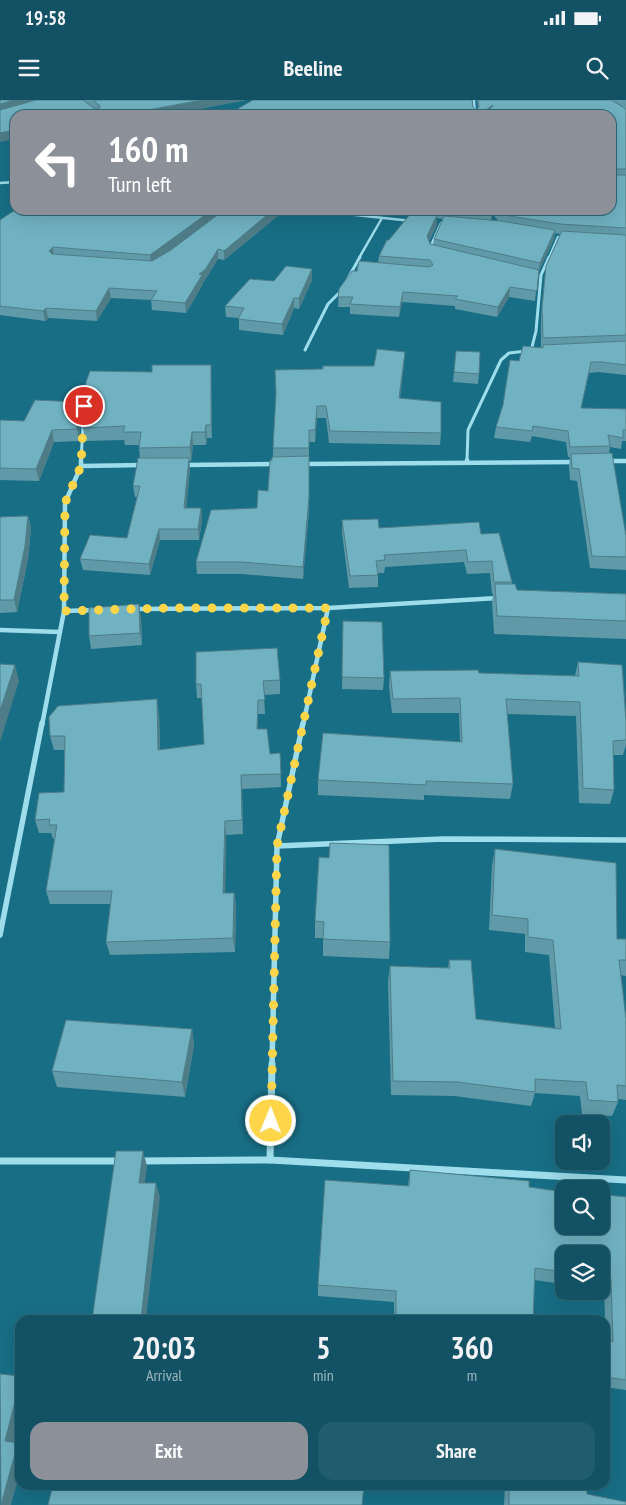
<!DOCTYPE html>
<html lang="en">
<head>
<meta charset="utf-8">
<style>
	body { margin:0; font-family:"PT Sans Narrow",sans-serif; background:#1f5c6d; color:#f1f3f6; height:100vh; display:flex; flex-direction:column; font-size:19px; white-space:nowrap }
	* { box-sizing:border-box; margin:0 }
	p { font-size:16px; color:#9cb6bf }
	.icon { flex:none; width:28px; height:28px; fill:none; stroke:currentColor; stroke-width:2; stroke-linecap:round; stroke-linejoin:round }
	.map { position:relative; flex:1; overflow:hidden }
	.side { position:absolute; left:15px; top:1215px; width:595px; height:175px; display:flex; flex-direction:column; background:#125264; border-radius:15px; box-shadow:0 5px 20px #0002,0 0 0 1px #316978 }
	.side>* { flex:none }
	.guide { position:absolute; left:10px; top:10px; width:606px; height:105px; border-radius:15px; box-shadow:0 5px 20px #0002,0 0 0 1px #316978; background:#8c9099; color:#fff; overflow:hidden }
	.controls { position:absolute; left:555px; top:1015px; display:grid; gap:10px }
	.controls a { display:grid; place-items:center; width:55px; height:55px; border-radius:10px; background:#125264; box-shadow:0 5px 20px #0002,0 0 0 1px #316978; font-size:25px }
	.pin { position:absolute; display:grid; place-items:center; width:42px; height:42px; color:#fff; margin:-21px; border:2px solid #fff; border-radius:50%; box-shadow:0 1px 5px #0007 }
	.me { position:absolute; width:55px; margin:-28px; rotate:1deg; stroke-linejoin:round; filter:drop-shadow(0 0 4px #0008) }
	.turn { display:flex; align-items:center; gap:18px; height:105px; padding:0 15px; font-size:22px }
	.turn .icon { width:65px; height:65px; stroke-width:2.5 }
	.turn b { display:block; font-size:35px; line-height:42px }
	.eta { display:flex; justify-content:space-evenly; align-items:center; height:85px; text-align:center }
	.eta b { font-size:30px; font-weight:600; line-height:35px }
	.button { display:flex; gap:10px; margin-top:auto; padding:10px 15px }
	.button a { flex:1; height:58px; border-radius:15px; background:#8c9099; color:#fff; font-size:20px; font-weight:600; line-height:58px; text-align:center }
	.button a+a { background:#1f5c6d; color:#f1f3f6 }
	.status { display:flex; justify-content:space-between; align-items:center; height:35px; padding:0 25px; background:#125264; direction:ltr }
	.status svg { height:14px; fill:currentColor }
	header { display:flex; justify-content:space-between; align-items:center; height:65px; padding:0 15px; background:#125264; font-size:22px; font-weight:600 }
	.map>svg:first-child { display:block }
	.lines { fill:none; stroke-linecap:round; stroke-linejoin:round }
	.minor-far4 { stroke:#9eddec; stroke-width:2.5 }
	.minor-far3 { stroke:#9eddec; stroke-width:3 }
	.minor-far2 { stroke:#9eddec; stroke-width:4.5 }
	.minor-far1 { stroke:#9eddec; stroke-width:5.5 }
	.minor { stroke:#9eddec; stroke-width:7 }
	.wall { fill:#6099a7; fill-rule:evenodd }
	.shaded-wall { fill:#4e7d88 }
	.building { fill:#70b2c2; stroke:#4e7d88 }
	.route { stroke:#ffd54a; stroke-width:9; stroke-dasharray:0 16.2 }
</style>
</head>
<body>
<div class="status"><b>19:58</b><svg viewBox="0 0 49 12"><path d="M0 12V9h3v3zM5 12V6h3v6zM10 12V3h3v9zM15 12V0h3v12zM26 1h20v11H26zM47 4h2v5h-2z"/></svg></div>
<header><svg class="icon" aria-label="menu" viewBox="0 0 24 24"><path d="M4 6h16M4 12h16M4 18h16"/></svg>Beeline<svg class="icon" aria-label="search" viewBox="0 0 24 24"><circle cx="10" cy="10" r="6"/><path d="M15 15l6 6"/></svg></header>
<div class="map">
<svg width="626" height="1405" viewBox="0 0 626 1405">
	<rect width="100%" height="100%" fill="#186e85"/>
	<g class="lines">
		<g class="minor-far4">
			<path d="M474,0L475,15"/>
			<path d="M0,83L15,82"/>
			<path d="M308,110L412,121"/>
			<path d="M429,150L441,123"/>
			<path d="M359,158L382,118"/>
			<path d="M549,158L558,137"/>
		</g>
		<g class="minor-far3">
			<path d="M348,178L360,157"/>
			<path d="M305,250L328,204L342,190"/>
			<path d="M531,251L536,231L541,175L549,157"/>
			<path d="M81,361L85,290"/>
			<path d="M467,361L468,330L501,260L509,253L527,251"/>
			<path d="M607,361H626"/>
		</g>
		<g class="minor-far2">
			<path d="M607,361H626"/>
			<path d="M467,363V360"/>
			<path d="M304,364L576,362"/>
			<path d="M184,365L276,364"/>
			<path d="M81,366L143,365"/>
			<path d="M134,509L328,508L498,498"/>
			<path d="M64,511L65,403L81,366V360"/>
			<path d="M0,530L60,532"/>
			<path d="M42,625L64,511L96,510"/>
			<path d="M303,625L328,508"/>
		</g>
		<g class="minor-far1">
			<path d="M277,746L443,739L626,740"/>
			<path d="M0,835L42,623"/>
			<path d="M272,965L277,746L303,623"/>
		</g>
		<g class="minor">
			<path d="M270,1060L272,964"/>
			<path d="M0,1061H119"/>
			<path d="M140,1061L270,1060L626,1080"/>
		</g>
	</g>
	<g class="wall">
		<path d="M0,0H246L168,15H15Z"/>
		<path d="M253,0H472L473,7L476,10L478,8L477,0H626V275L598,272L589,273L581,308L626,309V341H622L621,349L610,347L609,353H612L626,436V470L590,468L577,381L570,380L569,366L570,357H568L566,342L532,336L530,342L494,338L496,327L503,305L510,260L519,261L523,246L541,248V218L546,166L560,134L555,133L554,139L538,173L535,201L509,197L497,217L455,209V206L402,202L399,217L350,214V207H338L339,189L352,171H357L359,161L378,163L379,156L387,140H389L411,113H415V110H611V15H227ZM492,114L498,120H491ZM437,118L443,119L434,139L433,145L430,144L429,141L437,125Z"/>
		<path d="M15,105V110H285L224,160L218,159L205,180L203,182V184L186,213L152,210L151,200L111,198L97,221L48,218L45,221L0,215V120L15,110L14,106Z"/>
		<path d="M312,169V180L299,209L294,208L283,235L239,230V218L226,217L225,206L274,181Z"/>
		<path d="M456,251L479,274L478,284L453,282Z"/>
		<path d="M404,263L400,298L441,333L440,345L329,343L326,318H317L315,342H309V409L303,479L241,474H197L196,462L257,408L268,391L273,357V348L322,269L323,266H374Z"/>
		<path d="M211,278L212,338H207L206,345H193L191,361H189L190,369L186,408H201L202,420L199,440H160L150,475L83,470L80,459L127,438L137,397H135L133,386L140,358L139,348V345H125L124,340L86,341L83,328Z"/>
		<path d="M78,302L80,313L79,341L54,342L39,381L0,380V320L24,321Z"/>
		<path d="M28,416L31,428L28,459L17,512L0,513V417Z"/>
		<path d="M342,420L379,428L481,434L512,482V484L517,490L626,494V539L494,534L492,502L493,494H492L490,473L467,474L464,462L385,467L384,473H378V487L349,488L342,432Z"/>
		<path d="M141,517L142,545L91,549L89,536Z"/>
		<path d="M343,521L384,578L383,590L342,589Z"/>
		<path d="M578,562L626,621V645L623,655H613L614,690L610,704L579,703L576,616L507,614L513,684L510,699L424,695V700L318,695V680L460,642L459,613H392L389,586L390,571L575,576Z"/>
		<path d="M280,580V594L264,595L265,614H258V629L270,654L280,653L281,687L242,689L243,734L226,735L225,793H234L236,806L235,852L110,855L106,842L111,804H50L46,791L55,739H53L51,733H39L35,720L64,692L65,650H54L50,636L159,613L160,650L204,644L202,598H197L196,584Z"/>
		<path d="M495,749L617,839H626V876L621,875L626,919V1000L618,999V1002L612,1016L582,1014L580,996L535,993L531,1006L454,996L391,995L388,881L390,866L448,868L449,860L476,919L555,928L549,855L525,852V834L489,830L492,765Z"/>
		<path d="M319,757L390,842L389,859L323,856V838H315V821Z"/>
		<path d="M192,929L194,945L185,997L57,987L52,971Z"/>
		<path d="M410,1070L605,1098L607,1095L626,1097V1290L605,1287V1240L606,1241L604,1190H601V1154H564V1184L534,1180L533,1220H394V1202L318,1196V1185L408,1086Z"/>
		<path d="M505,1385H586L587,1394L626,1405H504Z"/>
	</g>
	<g class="shaded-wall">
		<path d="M14,0H44L0,13V4Z"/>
		<path d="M202,0H246L168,15H133L154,9Z"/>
		<path d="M493,5L490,15H479Z"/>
		<path d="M15,30V39L0,42V33Z"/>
		<path d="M212,110H226L151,164L150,155Z"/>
		<path d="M273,110H285L224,160V151Z"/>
		<path d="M437,115V125L426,146L427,136Z"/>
		<path d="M555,130L554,139L538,173L540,163Z"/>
		<path d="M53,147L54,157L49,151Z"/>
		<path d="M218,149V159L205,180L203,182V184L186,213L185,203L199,174Z"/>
		<path d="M312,169V180L299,209V198Z"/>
		<path d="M510,187L509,197L497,217L498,207Z"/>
		<path d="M109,188L111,198L97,221L96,211Z"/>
		<path d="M403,192L402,202L399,217L400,207Z"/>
		<path d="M294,198V208L283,235L282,224Z"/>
		<path d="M46,208L48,218L45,221L43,211Z"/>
		<path d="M405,252L404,263L398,310L399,298Z"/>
		<path d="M211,265V278L212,338L211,325Z"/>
		<path d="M78,302L80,313L79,341L77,329Z"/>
		<path d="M317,306V318L315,342V330Z"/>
		<path d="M206,325L207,338L206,345L205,332Z"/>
		<path d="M52,330L54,342L39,381L36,369Z"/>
		<path d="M192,332L193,345L191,361L190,347Z"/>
		<path d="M309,356V409L303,479V467Z"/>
		<path d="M189,358L190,369L185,420L184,408Z"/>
		<path d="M201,408L202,420L199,440L198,429Z"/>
		<path d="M28,416L31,428L28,459L17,512L14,500Z"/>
		<path d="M159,429L160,440L150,475L149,464Z"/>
		<path d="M139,504L141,517L142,545L140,533Z"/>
		<path d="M15,565L19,581L0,642V611Z"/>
		<path d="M157,599L159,613L160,664L158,650Z"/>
		<path d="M258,600V643L257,629Z"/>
		<path d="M241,675L242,689L243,734L242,720Z"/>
		<path d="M225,721L226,735L225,806L223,793Z"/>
		<path d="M234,793L236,806L235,852L233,838Z"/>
		<path d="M192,929L194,945L185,997L182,982Z"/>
		<path d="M143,1051L147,1066L143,1097L139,1083Z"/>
		<path d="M156,1083L160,1097L146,1220H141Z"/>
		<path d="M20,1282V1321L13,1350L5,1341Z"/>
		<path d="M18,1343L20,1345V1372L11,1405H1Z"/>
	</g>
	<g class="building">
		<path d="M0,0H14L0,4Z"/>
		<path d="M36,0H83L95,9H99L100,6L93,0H202L154,9L133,15H15V30L0,33V10Z"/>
		<path d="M253,0H472L473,7L476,10L479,7L478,0H611L626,9V69H613L611,70V15H486L493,5L479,15H227Z"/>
		<path d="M611,74L612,75H626V128L560,124L503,115L498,110H611Z"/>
		<path d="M15,110H212L150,155L53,147L49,151L52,154L152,161L171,150L224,110H273L224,151L218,149L205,170L199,174L202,175L185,203L151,200L157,191L109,188L96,211L46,208L43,211L0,206V120Z"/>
		<path d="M449,110H490L492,114Z"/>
		<path d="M411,113L437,115L427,136L430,144L539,170L537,191L510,187L498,207L455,199L458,196L403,192L400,207L350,204L353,197H338L339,189L349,175L352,171H357L359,161L429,167L433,165L430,160L379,156L387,140H389Z"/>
		<path d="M444,116L501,121L555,130L540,163L434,139Z"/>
		<path d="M562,131L626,135V235L543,238L542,208L546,166Z"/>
		<path d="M286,166L312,169L299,198H294L282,224L238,219L244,208L225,206L250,179L274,181Z"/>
		<path d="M626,241V265L601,262H591L581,308L626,309V330H623V338L608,335L610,346L570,347L568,331L533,326L532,331L496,327L503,305L510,260L519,261L523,246L543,248V245Z"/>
		<path d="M377,249L405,252L399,298L441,302V333L330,331L326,306H317L315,330H309V348H273L276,293L275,270L323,269V266H374Z"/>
		<path d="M456,251L480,252L479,274L454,272Z"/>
		<path d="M152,265H211V325H206L205,332H192L190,347L139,348L141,332H123L125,326L83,328L86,282L90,271L152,272Z"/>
		<path d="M35,300L78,302L77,329L52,330L36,369L0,368V320L24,321Z"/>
		<path d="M612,353L626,436V457L592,456L579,369L572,368L571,354Z"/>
		<path d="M309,356V397L303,467L241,462H196L211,410L257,408L258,390L268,391L270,360H272V357Z"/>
		<path d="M138,358H189L184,408H201L198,429H159L149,464L80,459L90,435L127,438L140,386H133Z"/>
		<path d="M28,416L25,446L14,500H0V417Z"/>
		<path d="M378,419L379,428L479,422L481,434L499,433L512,482H494L492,461L468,462L466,450L384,455L385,460L376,461L378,475L350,476L342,420Z"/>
		<path d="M495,484H515L517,490L626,494V521L497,516Z"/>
		<path d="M139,504L140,533L89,536V508Z"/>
		<path d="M343,521L382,522L384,578L342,577Z"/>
		<path d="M277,548L280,580L263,581L265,600H258L257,629H267L270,654L280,653L281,674L241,675L242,720L225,721L223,793H234L233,838L106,842L112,791H46L57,725H49L50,719L35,720L39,693L64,692L65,636H50L49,617L58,606L157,599L158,650L204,644L201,584H196V552Z"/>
		<path d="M578,562L622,565L626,621V640L613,641L614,690L583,688L580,602L506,599L513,684L426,681V685L318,680L323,633L462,642L460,598L393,599L390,571L478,570L479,573L579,576Z"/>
		<path d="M0,564L15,565L0,611Z"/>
		<path d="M330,743L389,745L390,842L323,839L324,822L315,821L319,757L329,758Z"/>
		<path d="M495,749L616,763L617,839H626V860H619L626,919V986L617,985L618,1002L588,1000L586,982L535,979V992L457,982L393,981L390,866L450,868L449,860H471L476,919L561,929L553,840L528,837V819L492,815Z"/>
		<path d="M66,920L192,929L182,982L52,971Z"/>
		<path d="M116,1051H143L139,1083H156L141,1220H92Z"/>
		<path d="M410,1070L529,1081V1087L564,1092V1126H601V1098L607,1099V1095L626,1097V1280L605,1277V1240L613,1242L611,1179L601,1178V1154H564V1172L535,1168L533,1220H396V1191L318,1185L325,1080L409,1086Z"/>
		<path d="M0,1274L20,1276V1282L5,1341L18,1343L1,1405Z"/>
		<path d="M53,1385H364L362,1405H48Z"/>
		<path d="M509,1385H586L587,1394L626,1402V1405H509Z"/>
	</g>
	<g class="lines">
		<path class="route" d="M84,306L81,366L65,403L64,511L170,508H328L277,746L271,1021"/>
	</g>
</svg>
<div class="controls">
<a><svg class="icon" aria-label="sound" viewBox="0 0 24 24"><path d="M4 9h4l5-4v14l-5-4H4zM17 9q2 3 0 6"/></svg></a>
<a><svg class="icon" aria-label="search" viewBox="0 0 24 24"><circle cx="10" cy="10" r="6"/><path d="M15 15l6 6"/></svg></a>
<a><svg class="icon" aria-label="layers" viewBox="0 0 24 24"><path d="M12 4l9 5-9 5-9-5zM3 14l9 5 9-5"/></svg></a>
</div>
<div class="pin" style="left:84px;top:306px;background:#d93025"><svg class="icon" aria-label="arrive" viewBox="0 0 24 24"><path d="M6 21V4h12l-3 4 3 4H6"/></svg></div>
<svg class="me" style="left:271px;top:1021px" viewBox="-20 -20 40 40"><circle r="17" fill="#ffd54a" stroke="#fff" stroke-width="3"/><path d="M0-11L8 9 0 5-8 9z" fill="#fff"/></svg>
<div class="guide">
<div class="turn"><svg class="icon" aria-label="left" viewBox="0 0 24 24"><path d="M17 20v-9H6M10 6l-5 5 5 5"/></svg><div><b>160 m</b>Turn left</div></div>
</div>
<section class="side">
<div class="eta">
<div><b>20:03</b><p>Arrival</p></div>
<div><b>5</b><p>min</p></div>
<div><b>360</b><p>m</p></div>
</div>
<div class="button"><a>Exit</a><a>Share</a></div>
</section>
</div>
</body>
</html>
